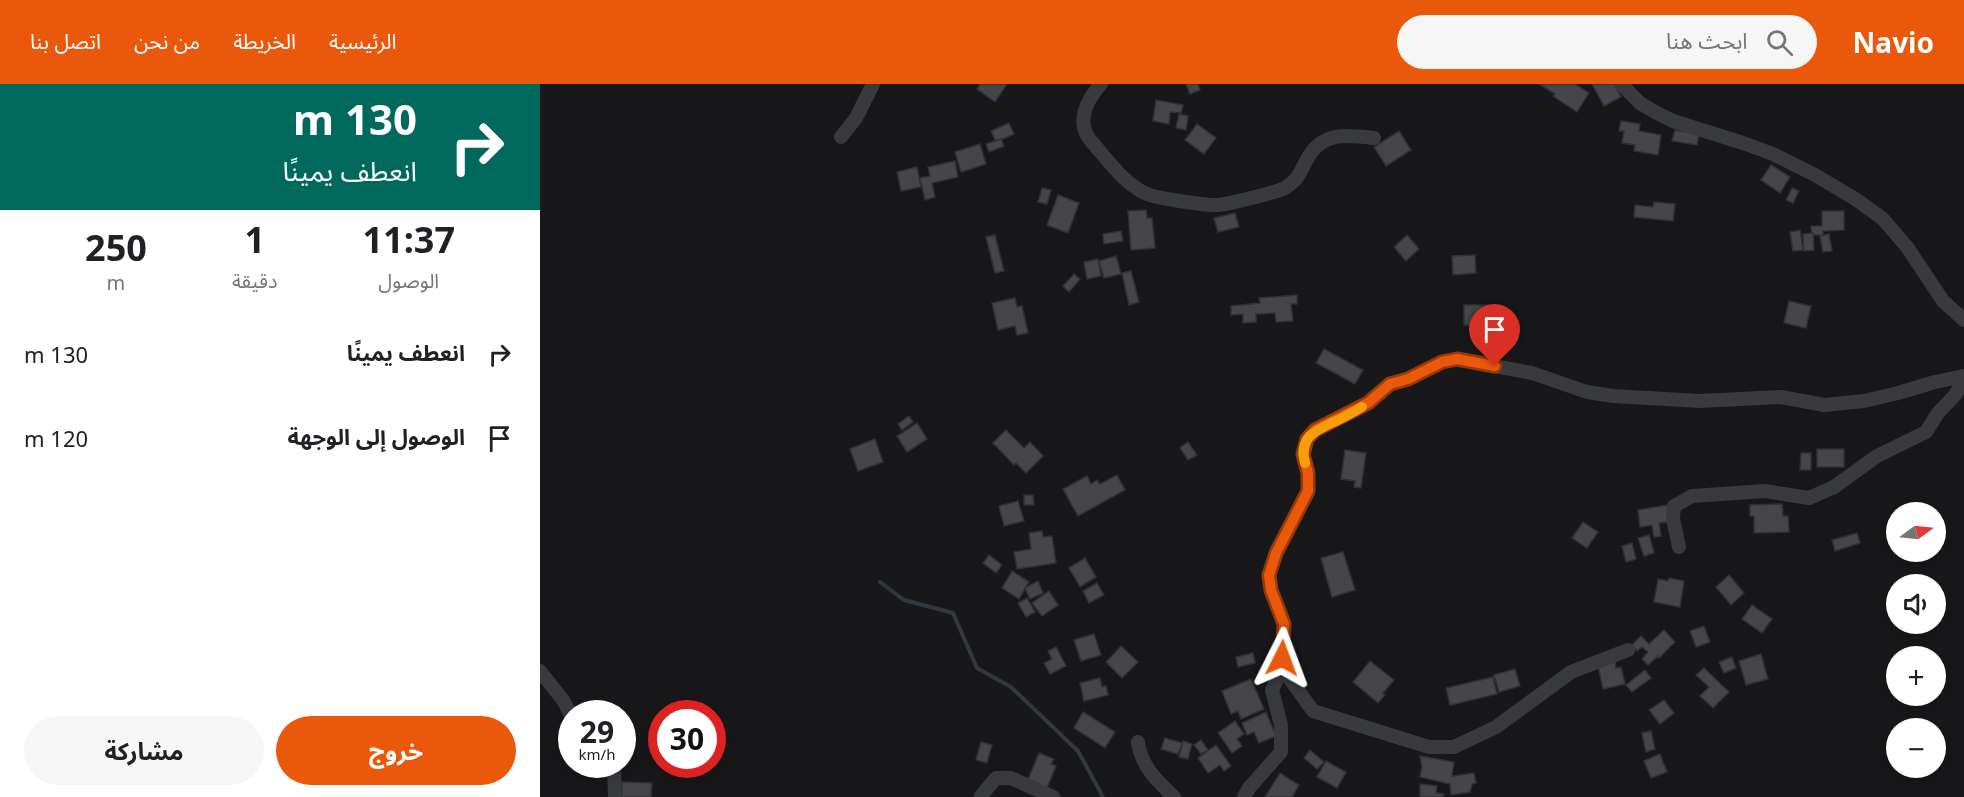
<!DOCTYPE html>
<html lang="ar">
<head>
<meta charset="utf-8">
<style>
	body { margin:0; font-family:"Noto Sans","Noto Sans Arabic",sans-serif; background:#f6f6f6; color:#202124; direction:rtl; height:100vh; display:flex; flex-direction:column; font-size:22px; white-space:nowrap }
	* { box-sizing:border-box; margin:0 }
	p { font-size:20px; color:#757577 }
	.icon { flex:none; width:33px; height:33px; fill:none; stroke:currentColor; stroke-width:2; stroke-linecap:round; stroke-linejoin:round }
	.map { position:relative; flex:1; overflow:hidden; direction:ltr }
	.panel { display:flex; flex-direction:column; background:#fff; width:540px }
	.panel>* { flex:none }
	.hud { background:#00695c; color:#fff; overflow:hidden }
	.needle { width:39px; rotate:75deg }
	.tools { position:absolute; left:1346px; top:418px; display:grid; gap:12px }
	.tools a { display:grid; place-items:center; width:60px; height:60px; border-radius:50%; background:#fff; box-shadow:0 3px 9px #0003; font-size:30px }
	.speed { position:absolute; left:18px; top:616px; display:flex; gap:12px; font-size:30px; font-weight:700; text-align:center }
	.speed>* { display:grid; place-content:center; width:78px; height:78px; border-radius:50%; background:#fff; box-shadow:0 3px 9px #0003; line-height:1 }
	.speed small { font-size:15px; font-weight:400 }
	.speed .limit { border:9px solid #d22; background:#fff; color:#111 }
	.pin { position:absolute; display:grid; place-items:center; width:51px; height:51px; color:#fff; margin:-62px -26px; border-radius:50% 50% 50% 0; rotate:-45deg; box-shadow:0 0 6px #0007 }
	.pin .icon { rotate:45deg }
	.me { position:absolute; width:66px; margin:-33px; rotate:3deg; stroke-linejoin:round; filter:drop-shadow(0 0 4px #0008) }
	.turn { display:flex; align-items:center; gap:21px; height:126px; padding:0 24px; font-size:27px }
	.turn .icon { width:78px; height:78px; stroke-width:2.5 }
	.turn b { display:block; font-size:42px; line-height:51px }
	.eta { display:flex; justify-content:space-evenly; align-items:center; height:102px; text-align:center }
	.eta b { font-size:36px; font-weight:700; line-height:42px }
	.primary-button { display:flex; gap:12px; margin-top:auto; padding:12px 24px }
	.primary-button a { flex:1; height:69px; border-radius:36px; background:#ea580c; color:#fff; font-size:24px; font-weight:700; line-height:69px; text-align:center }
	.primary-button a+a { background:#f6f6f6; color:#202124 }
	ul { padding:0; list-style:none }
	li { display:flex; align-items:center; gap:18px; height:84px; padding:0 24px }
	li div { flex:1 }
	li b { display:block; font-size:22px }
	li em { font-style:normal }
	header { display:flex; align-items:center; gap:36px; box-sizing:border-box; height:84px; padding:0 30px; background:#ea580c; color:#fff }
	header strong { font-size:28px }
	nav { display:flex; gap:33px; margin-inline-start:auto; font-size:21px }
	.search { width:420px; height:54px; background:#f6f6f6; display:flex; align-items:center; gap:15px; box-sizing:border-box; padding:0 21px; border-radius:33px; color:#757577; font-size:22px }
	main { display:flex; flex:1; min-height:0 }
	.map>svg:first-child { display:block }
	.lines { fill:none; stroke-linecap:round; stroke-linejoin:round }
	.stream { stroke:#31383f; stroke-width:4 }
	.building { fill:#45454a; stroke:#323236; stroke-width:1.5 }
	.minor { stroke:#393a3e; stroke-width:14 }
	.route-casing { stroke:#983908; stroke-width:15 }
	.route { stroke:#ea580c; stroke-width:10 }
	.slow { stroke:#f59e0b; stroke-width:10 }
</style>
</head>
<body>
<header>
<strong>Navio</strong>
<div class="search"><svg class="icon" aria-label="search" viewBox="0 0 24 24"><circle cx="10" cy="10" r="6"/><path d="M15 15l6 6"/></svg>ابحث هنا</div>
<nav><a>الرئيسية</a><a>الخريطة</a><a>من نحن</a><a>اتصل بنا</a></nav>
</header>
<main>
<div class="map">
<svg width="1424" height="713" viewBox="0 0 1424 713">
	<rect width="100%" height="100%" fill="#18181a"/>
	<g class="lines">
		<path class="stream" d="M340,498L364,516L413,529L437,584L471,603L538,667L563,713"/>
	</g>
	<g class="building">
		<path d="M440,0H467L455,18L437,5Z"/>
		<path d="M646,0H658L660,6L650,10Z"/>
		<path d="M999,0H1035L1049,9L1037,28L1013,12L1015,10Z"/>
		<path d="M1052,0H1074L1081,13L1064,22Z"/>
		<path d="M616,16L643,21L641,29L630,28L629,40L613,37Z"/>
		<path d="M639,30L648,32L646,46L636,44Z"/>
		<path d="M1081,37L1100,40L1099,47L1121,51L1118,71L1094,67L1095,61L1082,59L1084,47H1079Z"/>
		<path d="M469,39L474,50L456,58L451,47Z"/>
		<path d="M657,40L676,54L664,70L645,56Z"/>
		<path d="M1135,46L1159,50L1157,61L1132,57Z"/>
		<path d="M859,47L871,66L846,82L834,63Z"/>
		<path d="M461,55L464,62L449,68L446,60Z"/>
		<path d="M440,60L446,80L421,88L415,68Z"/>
		<path d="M415,77L418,93L392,99L395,113L385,116L380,94L390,92L388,83Z"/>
		<path d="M1231,81L1250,93L1240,109L1221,96Z"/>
		<path d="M377,83L381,103L361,107L357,88Z"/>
		<path d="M502,104L511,106L507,120L498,118Z"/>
		<path d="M1252,104L1259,107L1253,119L1246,116Z"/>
		<path d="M518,111L539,119L528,149L507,141Z"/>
		<path d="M1114,118L1135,120L1133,137L1094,133L1095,121L1113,123Z"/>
		<path d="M606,126L607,134H612L615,164L591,166L588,127Z"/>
		<path d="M1282,127H1304V146L1283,147V151H1272L1271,142H1282Z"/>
		<path d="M695,129L699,143L678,148L674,134Z"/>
		<path d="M1260,146L1263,166L1253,167L1250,148Z"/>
		<path d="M581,147L583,157L564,160L563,150Z"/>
		<path d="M1273,149L1274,166L1264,167L1263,150Z"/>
		<path d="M1289,150L1292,167L1283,168L1280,152Z"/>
		<path d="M455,151L464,187L455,189L446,153Z"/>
		<path d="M867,151L879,165L866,177L854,163Z"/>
		<path d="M935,171L936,189L913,191L912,172Z"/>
		<path d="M576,172L581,190L564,194L559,177Z"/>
		<path d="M558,175L561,192L547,195L544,178Z"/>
		<path d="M591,187L599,218L589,221L582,189Z"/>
		<path d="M534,190L540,195L529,208L523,202Z"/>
		<path d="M757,211V220H751L753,237L736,238L735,229L716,230V238L703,239V230L691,231V222L720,219L719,214Z"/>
		<path d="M475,214L477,223L482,222L488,249L477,251L475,242L458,246L452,219Z"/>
		<path d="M1249,217L1271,222L1266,244L1244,239Z"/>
		<path d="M924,221H949V242L924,241Z"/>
		<path d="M784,265L823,286L815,300L776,279Z"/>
		<path d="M369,332L373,338L362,346L358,340Z"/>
		<path d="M377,339L387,355L367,368L357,352Z"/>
		<path d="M466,346L484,364L490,358L503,372L486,389L476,379L474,381L453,359Z"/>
		<path d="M335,355L343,378L318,387L310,365Z"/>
		<path d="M648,358L657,371L648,376L640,364Z"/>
		<rect x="1277" y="365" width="27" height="18"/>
		<path d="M805,366L826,369L821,404L814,403L815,397L801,395Z"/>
		<path d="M1261,369H1271V386H1260Z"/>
		<path d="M577,391L585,406L538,432L523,405L547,392L551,400L557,396L560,400Z"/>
		<path d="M484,411H493L494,421H484Z"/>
		<path d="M478,417L484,437L464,442L459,422Z"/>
		<path d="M1242,420L1243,432H1248L1249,448L1214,449V432H1210V421Z"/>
		<path d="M1127,421L1129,438L1119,439L1121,452L1114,453L1112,441L1100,443L1098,426Z"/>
		<path d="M1043,438L1058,448L1047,464L1032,454Z"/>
		<path d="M502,447L503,453L512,452L516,479L477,485L474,468L491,465L489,449Z"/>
		<path d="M1317,449L1320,459L1295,467L1292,456Z"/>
		<path d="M1109,451L1114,469L1104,472L1098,454Z"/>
		<path d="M1092,459L1096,475L1086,478L1082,462Z"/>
		<path d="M803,468L815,506L792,513L781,474Z"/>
		<path d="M449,471L462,481L456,489L443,479Z"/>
		<path d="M545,474L556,493L540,503L529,484Z"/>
		<path d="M472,487L489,498L479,515L462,504Z"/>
		<path d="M1189,491L1204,509L1191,521L1176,503Z"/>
		<path d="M1129,494L1144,497L1140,523L1114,518L1118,495L1128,497Z"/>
		<path d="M498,497L503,509L490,515L485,504Z"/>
		<path d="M557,499L564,511L549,519L543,507Z"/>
		<path d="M509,507L518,521L502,532L492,519Z"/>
		<path d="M487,514L495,528L486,533L478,519Z"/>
		<path d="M1212,521L1232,535L1222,549L1202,535Z"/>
		<path d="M1164,542L1170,558L1156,563L1150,547Z"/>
		<path d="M1124,546L1135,558L1119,574L1118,572L1108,581L1102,575L1108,568L1102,563L1097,567L1092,561L1101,552L1109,560Z"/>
		<path d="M554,550L561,571L541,577L534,556Z"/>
		<path d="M581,562L598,578L582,594L566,578Z"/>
		<path d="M516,563L526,582L510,590L504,579L512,575L508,567Z"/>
		<path d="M713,569L715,579L698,583L696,573Z"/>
		<path d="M1221,570L1228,595L1206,601L1199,577Z"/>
		<path d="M1192,573L1196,584L1184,589L1179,578Z"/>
		<path d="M830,577L854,596L843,609L845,611L838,619L813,598Z"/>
		<path d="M1075,577L1076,584L1081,583L1085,600L1063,605L1058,581Z"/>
		<path d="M1164,584L1189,608L1173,624L1160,612L1169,603L1156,591Z"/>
		<path d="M975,585L980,602L959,608L954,591Z"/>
		<path d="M1105,586L1111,594L1092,608L1086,601Z"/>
		<path d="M953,593L957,610L910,621L906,604Z"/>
		<path d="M560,594L562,603L566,602L568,611L544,617L540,599Z"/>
		<path d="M711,595L724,625L701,635L698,627L691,630L682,607Z"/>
		<path d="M1124,616L1134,629L1120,640L1109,626Z"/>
		<path d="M543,628L575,648L565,664L534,644Z"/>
		<path d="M726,628L736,652L719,659L714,648L707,651L702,639Z"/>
		<path d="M695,637L704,650L697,655L702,662L692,669L678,649Z"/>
		<path d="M1111,647L1115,665L1106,668L1102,649Z"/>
		<path d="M625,654L642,659L638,670L621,665Z"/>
		<path d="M661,656L668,666L661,670L654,661Z"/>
		<path d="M643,657L652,660L648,675L639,673Z"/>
		<path d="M441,658L452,661L447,679L436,676Z"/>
		<path d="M676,661L691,682L684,687L680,681L668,689L658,674Z"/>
		<path d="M770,666L784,678L777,685L764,674Z"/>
		<path d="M499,669L514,675L511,680L516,682L506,706L487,698Z"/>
		<path d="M1120,670L1127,688L1111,694L1104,677Z"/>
		<path d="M880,672L914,678L912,692L934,689L936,699L932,700L930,708L911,711L910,700L880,693L882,683Z"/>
		<path d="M786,677L806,688L797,704L777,693Z"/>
		<path d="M32,681H62L61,687L32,685Z"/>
		<path d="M740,689L759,701L752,713H725Z"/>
		<path d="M82,698L112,699L111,713H82Z"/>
		<path d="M880,700L897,702L896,709L904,710L903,713H880Z"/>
	</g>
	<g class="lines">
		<g class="minor">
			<path d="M561,0C547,16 535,38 551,57C567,75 584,100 607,110C615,114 664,121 674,121C683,122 737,108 745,104C761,94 760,86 769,72C784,47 810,51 834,54"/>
			<path d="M1081,0L1100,19L1115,28L1133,37L1203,59L1233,70L1275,91L1317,116L1343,135L1367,163L1403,217L1424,236"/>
			<path d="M301,53L316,34L333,0"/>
			<path d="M1139,463L1133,435L1134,422L1152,412L1225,407L1269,414L1294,403L1337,372L1386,348L1398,329L1415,311L1424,297"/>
			<path d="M741,586L750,595L773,627L889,663H914L956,643L1031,588L1088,566"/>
			<path d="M0,587L23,616L32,633"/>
			<path d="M598,658C601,682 617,697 634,713"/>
			<path d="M74,681L75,713"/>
			<path d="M441,712L456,694H471L513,713"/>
			<path d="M704,713L709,704L741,668V641L732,606L741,586L744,540L731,506L729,491L736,469L768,407V389L763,371L767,355L775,346L828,319L850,300L868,295L902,278L917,275L992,289L1047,308L1073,312L1160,317L1241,313L1284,321L1324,317L1358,309L1395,298L1424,292"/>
		</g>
	</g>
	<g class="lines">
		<defs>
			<path id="route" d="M742,574L744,540L731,506L729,491L736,469L768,407V389L763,370L767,355L775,346L828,319L850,300L868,295L902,278L917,275L955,282"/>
		</defs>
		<use href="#route" class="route-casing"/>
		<use href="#route" class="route"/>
		<path class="slow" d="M765,379C758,353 776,346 796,337C805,333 813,328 822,323"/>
	</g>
</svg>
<div class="tools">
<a><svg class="needle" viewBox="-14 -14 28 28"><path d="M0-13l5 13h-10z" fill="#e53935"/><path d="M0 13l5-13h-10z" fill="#757577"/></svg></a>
<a><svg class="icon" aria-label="sound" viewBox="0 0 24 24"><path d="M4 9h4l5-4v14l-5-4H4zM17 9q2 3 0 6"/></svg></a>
<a>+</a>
<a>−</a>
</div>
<div class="speed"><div>29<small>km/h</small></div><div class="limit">30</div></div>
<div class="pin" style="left:955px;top:282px;background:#d93025"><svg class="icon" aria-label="arrive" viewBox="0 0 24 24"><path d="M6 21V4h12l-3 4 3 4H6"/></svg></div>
<svg class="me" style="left:742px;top:574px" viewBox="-20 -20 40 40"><path d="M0-17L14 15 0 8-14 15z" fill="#ea580c" stroke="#fff" stroke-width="4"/></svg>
</div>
<section class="panel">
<div class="hud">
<div class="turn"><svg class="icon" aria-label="right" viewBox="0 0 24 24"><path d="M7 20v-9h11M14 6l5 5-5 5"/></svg><div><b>130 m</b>انعطف يمينًا</div></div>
</div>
<div class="eta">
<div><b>11:37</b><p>الوصول</p></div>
<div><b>1</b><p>دقيقة</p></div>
<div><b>250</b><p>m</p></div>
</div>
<ul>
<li><svg class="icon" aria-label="right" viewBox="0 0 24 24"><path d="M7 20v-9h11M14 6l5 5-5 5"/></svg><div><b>انعطف يمينًا</b></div><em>130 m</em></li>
<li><svg class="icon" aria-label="arrive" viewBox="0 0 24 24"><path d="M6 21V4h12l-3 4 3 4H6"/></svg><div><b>الوصول إلى الوجهة</b></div><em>120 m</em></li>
</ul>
<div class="primary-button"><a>خروج</a><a>مشاركة</a></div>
</section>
</main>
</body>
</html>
